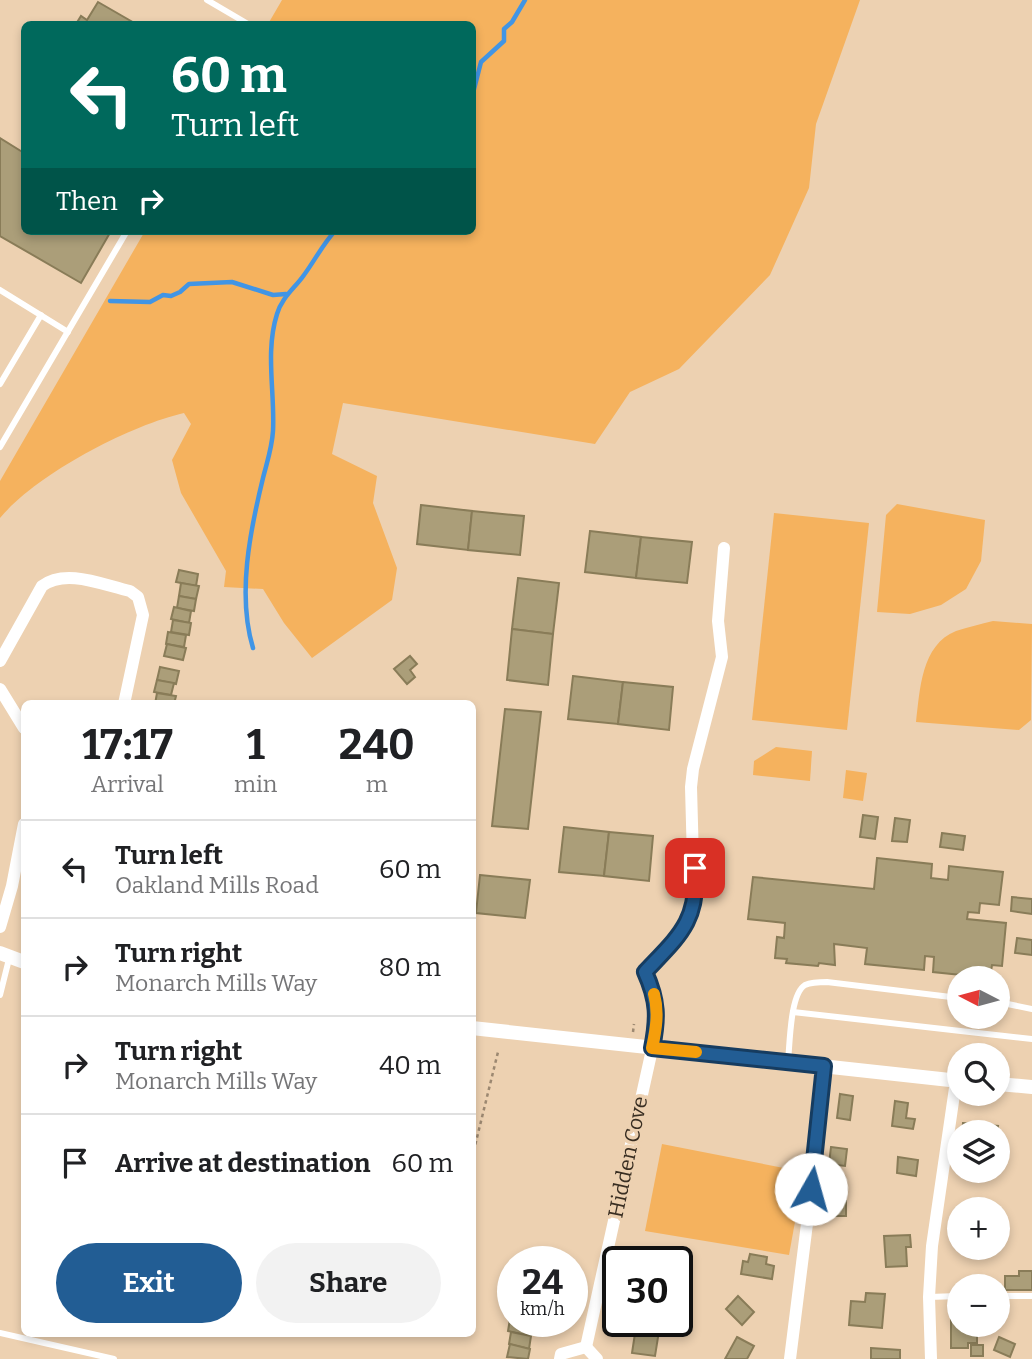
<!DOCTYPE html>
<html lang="en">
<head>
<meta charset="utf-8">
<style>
	body { margin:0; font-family:Bitter,serif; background:#f2f2f2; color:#202124; height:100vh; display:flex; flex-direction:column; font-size:26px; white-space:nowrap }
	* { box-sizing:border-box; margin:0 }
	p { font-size:23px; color:#757577 }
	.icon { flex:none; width:38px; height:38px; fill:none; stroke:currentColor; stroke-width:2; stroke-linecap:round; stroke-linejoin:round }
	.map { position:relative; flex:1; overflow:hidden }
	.details { position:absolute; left:21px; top:700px; width:455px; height:637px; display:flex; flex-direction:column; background:#fff; border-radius:10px; box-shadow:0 4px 10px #0003 }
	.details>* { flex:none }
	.banner { position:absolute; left:21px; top:21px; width:455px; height:214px; border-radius:10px; box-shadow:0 4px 10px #0003; background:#00695c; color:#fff; overflow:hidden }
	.needle { width:46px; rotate:276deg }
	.fabs { position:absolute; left:947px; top:966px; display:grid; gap:14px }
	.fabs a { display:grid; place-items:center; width:63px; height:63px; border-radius:50%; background:#fff; box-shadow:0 4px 10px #0003; font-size:35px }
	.speed { position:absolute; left:497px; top:1246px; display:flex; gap:14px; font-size:35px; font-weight:700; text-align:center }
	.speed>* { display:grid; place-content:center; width:91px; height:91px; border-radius:50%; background:#fff; box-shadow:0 4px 10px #0003; line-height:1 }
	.speed small { font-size:18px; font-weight:400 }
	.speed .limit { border:4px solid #111; border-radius:10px; background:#fff; color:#111 }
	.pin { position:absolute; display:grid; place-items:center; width:60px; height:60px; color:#fff; margin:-30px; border-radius:14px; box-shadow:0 4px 10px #0006 }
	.me { position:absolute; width:77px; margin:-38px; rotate:7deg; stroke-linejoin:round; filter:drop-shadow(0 0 5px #0008) }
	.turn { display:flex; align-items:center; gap:24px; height:147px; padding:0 35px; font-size:32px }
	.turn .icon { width:91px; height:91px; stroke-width:2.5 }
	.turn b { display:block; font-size:49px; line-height:60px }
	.then { display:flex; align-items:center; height:66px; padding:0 35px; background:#0003; gap:14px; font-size:26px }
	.eta { display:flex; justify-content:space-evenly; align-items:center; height:119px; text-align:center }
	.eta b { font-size:42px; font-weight:700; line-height:49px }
	.cta { display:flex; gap:14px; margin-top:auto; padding:14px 35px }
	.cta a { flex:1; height:80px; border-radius:42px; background:#225d94; color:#fff; font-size:28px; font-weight:700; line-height:80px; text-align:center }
	.cta a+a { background:#f2f2f2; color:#202124 }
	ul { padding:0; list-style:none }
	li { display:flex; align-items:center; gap:21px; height:98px; padding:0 35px; border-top:2px solid #e0e0e0 }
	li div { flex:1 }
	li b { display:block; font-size:26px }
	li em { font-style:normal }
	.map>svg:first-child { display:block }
	.green { fill:#f5b25e }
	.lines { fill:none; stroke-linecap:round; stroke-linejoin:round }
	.stream { stroke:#4195e5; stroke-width:4.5 }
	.building { fill:#ab9e79; stroke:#897c58; stroke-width:2 }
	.path { stroke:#9c8871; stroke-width:2.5; stroke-dasharray:3.5 3.5; stroke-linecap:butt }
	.service { stroke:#fff; stroke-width:6 }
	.minor { stroke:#fff; stroke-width:12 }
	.tertiary { stroke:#fff; stroke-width:14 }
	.route-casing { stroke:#163c60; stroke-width:18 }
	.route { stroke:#225d94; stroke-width:12 }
	.slow { stroke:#f59e0b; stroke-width:12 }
	.labels { text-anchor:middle; stroke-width:7; stroke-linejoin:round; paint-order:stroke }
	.street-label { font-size:21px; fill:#392e22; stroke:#edd1b1 }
</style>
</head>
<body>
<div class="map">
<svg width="1032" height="1359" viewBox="0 0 1032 1359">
	<rect width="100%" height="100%" fill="#edd1b1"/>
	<g class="green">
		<path d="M282,0H860L816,124L809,188L770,275L679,369L630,392L595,444L343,403L332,454L377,476L373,503L397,568L392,600L312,658L284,623L263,589L224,587L226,571L181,493L172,460L191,424L184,413C128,426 37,474 0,518V481L145,231H472V24H268Z"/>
		<path d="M897,504L985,520L981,561L966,589L941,605L910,614L877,612L886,515Z"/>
		<path d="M774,513L869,523L847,730L752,720Z"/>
		<path d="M993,621L1032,624L1031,720L1019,730L916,722C920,690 921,645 956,631C968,627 981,624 993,621Z"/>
		<path d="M776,747L812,751L810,781L753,775L754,761Z"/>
		<path d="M846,770L867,773L863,801L843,798Z"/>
		<path d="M662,1144L804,1172L789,1255L645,1231Z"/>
	</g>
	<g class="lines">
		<g class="stream">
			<path d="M472,97L481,62L504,41V29L512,22L525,0"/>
			<path d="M110,301L150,302L163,295L171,296L180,292L189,284L232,282L273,295L286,294"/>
			<path d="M253,648C237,595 250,531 263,478C267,462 272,448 273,431C275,392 265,352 277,314C282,297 295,288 304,275C315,260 323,244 335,231"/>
		</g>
	</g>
	<g class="building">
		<path d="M98,2L136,24H76L81,16L87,20Z"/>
		<path d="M0,138L24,153V231H111L81,283L0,236Z"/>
		<path d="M421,505L472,511L468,550L417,544Z"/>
		<path d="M472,511L524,516L520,555L468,550Z"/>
		<path d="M590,531L641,537L636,578L585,572Z"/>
		<path d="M641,537L692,542L687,583L636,578Z"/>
		<path d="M179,570L198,574L196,586L176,582Z"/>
		<path d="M518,578L559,583L553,634L512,629Z"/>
		<path d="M181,583L199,586L196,599L179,596Z"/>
		<path d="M179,596L196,599L194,611L177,608Z"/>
		<path d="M174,607L191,611L189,623L171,619Z"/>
		<path d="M173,620L191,623L189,635L171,632Z"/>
		<path d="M512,629L553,634L548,685L507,680Z"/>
		<path d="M168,632L186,635L184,647L166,644Z"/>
		<path d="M167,644L186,648L183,660L164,656Z"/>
		<path d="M410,656L417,664L410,670L415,677L407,684L394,669Z"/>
		<path d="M160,667L179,671L176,684L157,680Z"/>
		<path d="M573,676L623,682L618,724L568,719Z"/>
		<path d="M157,680L174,683L171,695L154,692Z"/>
		<path d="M623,682L673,687L669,730L618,724Z"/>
		<path d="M157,693L176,696L174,704H155Z"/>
		<path d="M505,709L541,712L528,829L492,826Z"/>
		<path d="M863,815L878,817L875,839L860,837Z"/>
		<path d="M895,818L910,820L907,842L892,841Z"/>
		<path d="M564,827L609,832L604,876L559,872Z"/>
		<path d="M609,832L653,836L649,881L604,876Z"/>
		<path d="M942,833L965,836L963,850L940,847Z"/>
		<path d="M877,858L932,864L931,878L948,880L949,866L1003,872L999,905L980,903L979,913L968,912L967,919L1006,923L1002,966L992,965L990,978L933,972L934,957L925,956L924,970L865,964L867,948L834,944L835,965L819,963L818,966L786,963L787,959L775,958L777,937L784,938L785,923L748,919L753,877L874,889Z"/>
		<path d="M480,875L530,880L525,918L476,913Z"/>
		<path d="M1012,897L1032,899V914L1011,911Z"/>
		<path d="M1017,938L1032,940V955L1015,953Z"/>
		<path d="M840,1094L853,1096L850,1120L837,1118Z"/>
		<path d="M895,1101L908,1103L906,1118L915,1119L913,1129L892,1126Z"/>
		<path d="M963,1123L998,1126L997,1132H962Z"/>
		<path d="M831,1147L847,1149L845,1166L829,1164Z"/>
		<path d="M898,1157L918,1160L916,1176L897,1173Z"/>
		<rect x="825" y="1201" width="21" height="15"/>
		<path d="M910,1235L911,1247H906L907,1266L886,1267L884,1236Z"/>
		<path d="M750,1254L767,1257L766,1264L774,1266L772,1279L741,1274L743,1261L748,1262Z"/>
		<path d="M1019,1271H1032V1290H1005V1276H1019Z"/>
		<path d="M866,1293L885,1294L882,1328L849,1325L851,1301L865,1302Z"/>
		<path d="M738,1296L754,1312L742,1325L726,1309Z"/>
		<path d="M951,1318H959V1325H973V1327H977V1343H968V1348H951Z"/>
		<path d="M510,1319L532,1324L529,1336L508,1331Z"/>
		<path d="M636,1327L659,1331L655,1356L632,1353Z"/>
		<path d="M511,1332L531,1336L529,1349L509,1344Z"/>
		<path d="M737,1337L754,1346L747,1359H725Z"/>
		<path d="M999,1337L1015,1344L1010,1357L994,1350Z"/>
		<path d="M510,1344L530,1349L528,1359L507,1357Z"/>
		<rect x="971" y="1345" width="12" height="11"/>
		<path d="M871,1348L900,1350V1359H871Z"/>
	</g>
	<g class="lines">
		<g class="path">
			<path d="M633,1032L634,1024"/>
			<path d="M472,1158L498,1052"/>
		</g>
		<g class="service">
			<path d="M207,0L248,24"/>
			<path d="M0,290L68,332"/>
			<path d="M0,384L41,315"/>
			<path d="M0,447L127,231"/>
			<path d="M0,995L9,959"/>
			<path d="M998,1002L1032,1009"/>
			<path d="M793,1012L1032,1039"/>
			<path d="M788,1061C790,1043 790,994 805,985C812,982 820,982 827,982L959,998"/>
			<path d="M998,1296H1032"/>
			<path d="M929,1297L959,1296"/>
			<path d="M0,1333L114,1359"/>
		</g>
		<g class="minor">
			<path d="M0,661L42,586C66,568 103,585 130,591L138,597L143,615L124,704"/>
			<path d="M0,689L24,728"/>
			<path d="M0,927L12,886L24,824"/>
			<path d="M586,1347L657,1027V1003L645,972C669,947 688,932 694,897L691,787L693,769L722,657L718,621L724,548"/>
			<path d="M586,1347L597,1359"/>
			<path d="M560,1359L561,1354L586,1347"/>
			<path d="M790,1359L818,1136L824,1066"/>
			<path d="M931,1359L929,1297L932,1246L956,1081"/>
		</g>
		<g class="tertiary">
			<path d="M0,953L24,962"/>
			<path d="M472,1028L959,1081"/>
			<path d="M998,1084L1032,1087"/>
		</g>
	</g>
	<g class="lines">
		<defs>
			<path id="route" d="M695,868C699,921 679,936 645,972C658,1001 658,1018 652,1048L824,1066L811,1189"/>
		</defs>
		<use href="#route" class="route-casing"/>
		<use href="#route" class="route"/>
		<path class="slow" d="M654,994C659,1012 656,1030 652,1048L696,1052"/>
	</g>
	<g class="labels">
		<g class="street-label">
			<text transform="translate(628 1157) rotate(-78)" y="7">Hidden Cove</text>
		</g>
	</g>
</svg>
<div class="fabs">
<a><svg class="needle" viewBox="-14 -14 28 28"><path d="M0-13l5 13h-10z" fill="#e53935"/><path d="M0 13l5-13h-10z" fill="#757577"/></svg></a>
<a><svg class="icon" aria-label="search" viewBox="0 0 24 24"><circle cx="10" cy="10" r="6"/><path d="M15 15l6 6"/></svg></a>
<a><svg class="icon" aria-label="layers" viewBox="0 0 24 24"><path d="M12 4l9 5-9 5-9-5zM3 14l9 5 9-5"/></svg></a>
<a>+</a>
<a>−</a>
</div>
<div class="speed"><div>24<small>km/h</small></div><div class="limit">30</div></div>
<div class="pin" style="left:695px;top:868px;background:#d93025"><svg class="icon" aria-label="arrive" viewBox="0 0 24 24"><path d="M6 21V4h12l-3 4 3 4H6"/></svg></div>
<svg class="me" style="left:811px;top:1189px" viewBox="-20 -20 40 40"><circle r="19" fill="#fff"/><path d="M0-13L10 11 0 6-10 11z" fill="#225d94"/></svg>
<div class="banner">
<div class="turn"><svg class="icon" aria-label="left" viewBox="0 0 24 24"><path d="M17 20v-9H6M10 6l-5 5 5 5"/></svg><div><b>60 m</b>Turn left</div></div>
<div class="then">Then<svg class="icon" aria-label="right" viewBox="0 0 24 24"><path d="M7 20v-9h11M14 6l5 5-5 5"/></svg></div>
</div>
<section class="details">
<div class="eta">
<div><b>17:17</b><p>Arrival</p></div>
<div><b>1</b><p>min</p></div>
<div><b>240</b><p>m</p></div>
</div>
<ul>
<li><svg class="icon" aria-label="left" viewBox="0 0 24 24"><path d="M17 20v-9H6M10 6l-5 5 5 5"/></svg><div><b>Turn left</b><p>Oakland Mills Road</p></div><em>60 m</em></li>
<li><svg class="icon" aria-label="right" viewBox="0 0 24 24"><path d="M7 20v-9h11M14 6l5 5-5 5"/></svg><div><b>Turn right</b><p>Monarch Mills Way</p></div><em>80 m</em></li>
<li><svg class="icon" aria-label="right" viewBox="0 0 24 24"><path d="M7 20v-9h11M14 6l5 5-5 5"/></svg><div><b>Turn right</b><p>Monarch Mills Way</p></div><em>40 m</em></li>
<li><svg class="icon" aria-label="arrive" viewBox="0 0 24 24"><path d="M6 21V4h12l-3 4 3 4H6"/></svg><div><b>Arrive at destination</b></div><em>60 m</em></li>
</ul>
<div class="cta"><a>Exit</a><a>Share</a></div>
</section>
</div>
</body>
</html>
